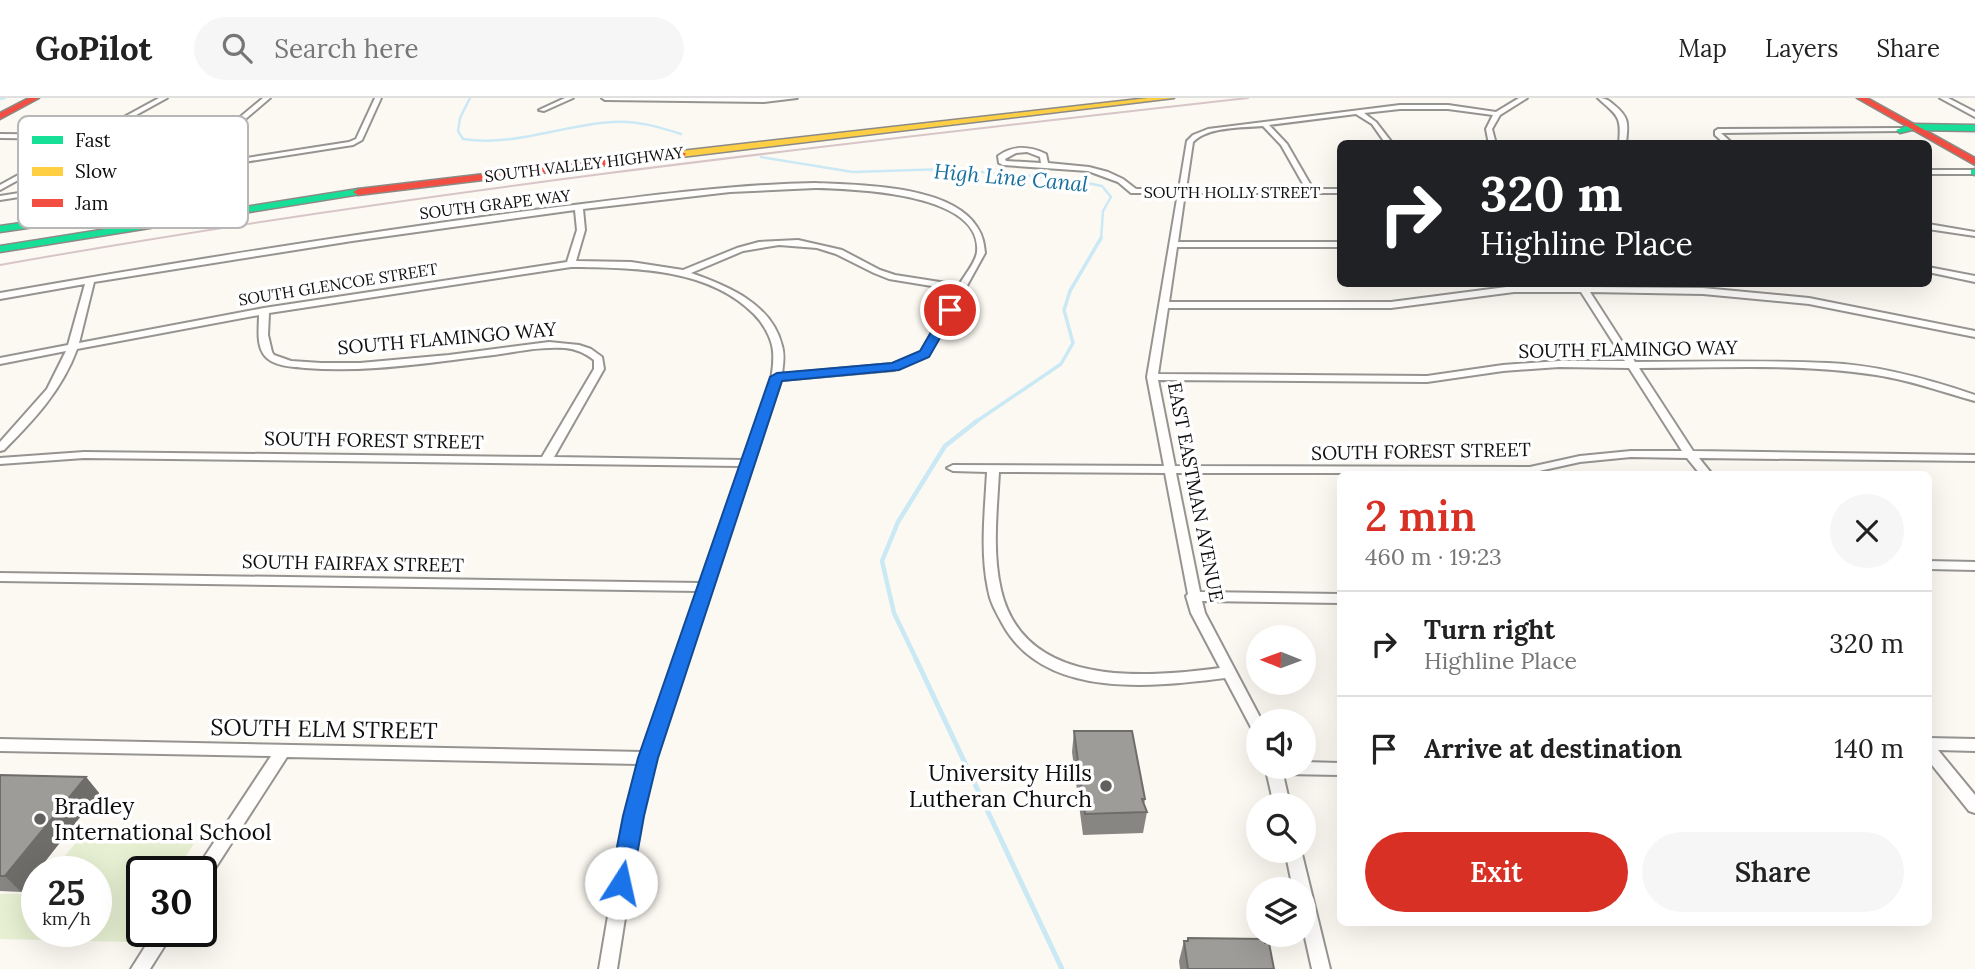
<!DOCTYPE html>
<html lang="en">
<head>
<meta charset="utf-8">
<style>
	body { margin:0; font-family:Lora,serif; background:#f6f6f6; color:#222; height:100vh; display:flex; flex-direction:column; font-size:26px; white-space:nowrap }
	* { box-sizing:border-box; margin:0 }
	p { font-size:23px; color:#767676 }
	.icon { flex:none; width:38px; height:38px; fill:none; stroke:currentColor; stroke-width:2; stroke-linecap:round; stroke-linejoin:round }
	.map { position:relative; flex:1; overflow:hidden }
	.details { position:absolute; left:1337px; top:373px; width:595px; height:455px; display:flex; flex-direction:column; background:#fff; border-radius:10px; box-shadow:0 7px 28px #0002 }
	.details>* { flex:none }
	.banner { position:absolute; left:1337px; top:42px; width:595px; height:147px; border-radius:10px; box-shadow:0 7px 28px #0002; background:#202124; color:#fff; overflow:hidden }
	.needle { width:46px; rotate:271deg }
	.fabs { position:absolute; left:1246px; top:527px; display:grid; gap:14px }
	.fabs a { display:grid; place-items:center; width:70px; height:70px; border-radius:50%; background:#fff; box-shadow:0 7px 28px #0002; font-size:35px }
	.speed { position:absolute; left:21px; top:758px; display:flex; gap:14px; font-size:35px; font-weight:700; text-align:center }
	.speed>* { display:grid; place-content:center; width:91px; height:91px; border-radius:50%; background:#fff; box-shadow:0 7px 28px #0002; line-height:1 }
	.speed small { font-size:18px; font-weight:400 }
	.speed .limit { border:4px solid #111; border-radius:10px; background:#fff; color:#111 }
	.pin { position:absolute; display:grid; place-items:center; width:60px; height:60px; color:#fff; margin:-30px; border:4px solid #fff; border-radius:50%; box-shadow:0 2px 7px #0007 }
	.me { position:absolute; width:77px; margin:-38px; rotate:10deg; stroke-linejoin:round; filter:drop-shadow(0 0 5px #0008) }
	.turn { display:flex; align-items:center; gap:24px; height:147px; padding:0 28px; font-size:32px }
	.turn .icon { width:91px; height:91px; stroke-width:2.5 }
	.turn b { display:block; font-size:49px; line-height:60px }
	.round { display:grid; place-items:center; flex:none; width:74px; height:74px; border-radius:37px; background:#f6f6f6 }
	.overview { display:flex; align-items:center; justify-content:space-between; height:119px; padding:0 28px }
	h1 { font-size:42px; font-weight:600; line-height:52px; color:#d93025 }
	.primary-button { display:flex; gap:14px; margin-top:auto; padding:14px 28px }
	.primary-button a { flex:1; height:80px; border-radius:42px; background:#d93025; color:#fff; font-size:28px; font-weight:600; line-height:80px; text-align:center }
	.primary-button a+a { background:#f6f6f6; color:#222 }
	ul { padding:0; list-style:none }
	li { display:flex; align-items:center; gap:21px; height:105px; padding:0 28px; border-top:2px solid #e0e0e0 }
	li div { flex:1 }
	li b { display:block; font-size:26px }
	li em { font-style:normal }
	header { display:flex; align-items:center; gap:42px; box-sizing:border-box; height:98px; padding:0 35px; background:#fff; border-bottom:2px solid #e0e0e0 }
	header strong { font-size:33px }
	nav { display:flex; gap:38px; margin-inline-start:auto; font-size:24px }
	.search { width:490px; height:63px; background:#f6f6f6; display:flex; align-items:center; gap:18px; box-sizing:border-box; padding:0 24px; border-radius:38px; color:#767676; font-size:26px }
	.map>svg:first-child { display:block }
	.green { fill:#e7f0d2 }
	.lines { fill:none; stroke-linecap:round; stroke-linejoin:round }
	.stream-far3 { stroke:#cae9f5; stroke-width:2.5 }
	.stream-far2 { stroke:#cae9f5; stroke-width:3.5 }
	.stream-far1 { stroke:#cae9f5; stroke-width:4.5 }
	.stream { stroke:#cae9f5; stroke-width:5 }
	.street-casing { stroke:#959491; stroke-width:4 }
	.fast-casing { stroke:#8c8a87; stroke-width:3 }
	.slow-casing { stroke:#8c8a87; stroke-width:3 }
	.jam-casing { stroke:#8c8a87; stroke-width:3 }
	.street { fill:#fffefd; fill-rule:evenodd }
	.fast { fill:#16e098; fill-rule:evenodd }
	.slow { fill:#ffcf43; fill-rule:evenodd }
	.jam { fill:#f24e42; fill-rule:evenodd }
	.tram { stroke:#d7c5c7; stroke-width:2 }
	.wall { fill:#888683 }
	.shaded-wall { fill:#6f6d6a }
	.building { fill:#9e9c98; stroke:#6f6d6a; stroke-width:2 }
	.route { fill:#1a73e8; stroke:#114b97; stroke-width:2 }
	.poi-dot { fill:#61605e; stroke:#fff; stroke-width:2.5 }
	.labels { text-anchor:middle; stroke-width:7; stroke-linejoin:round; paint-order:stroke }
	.far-street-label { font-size:16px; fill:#0e0e0e; stroke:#fff }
	.street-label { font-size:19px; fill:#0e0e0e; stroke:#fff }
	.water-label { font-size:21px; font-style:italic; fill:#176f9f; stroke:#fff }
	.near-street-label { font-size:23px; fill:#0e0e0e; stroke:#fff }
	.near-poi-label { font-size:23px; fill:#0e0e0e; stroke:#fff; text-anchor:end }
	.key { fill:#fff; stroke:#b7b7b7; stroke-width:2 }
	.key-label { font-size:19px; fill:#0e0e0e }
</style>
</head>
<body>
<header>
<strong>GoPilot</strong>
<div class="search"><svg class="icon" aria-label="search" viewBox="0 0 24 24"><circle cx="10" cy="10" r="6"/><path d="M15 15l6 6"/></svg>Search here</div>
<nav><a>Map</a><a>Layers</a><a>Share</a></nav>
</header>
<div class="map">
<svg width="1975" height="871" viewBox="0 0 1975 871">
	<rect width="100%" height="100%" fill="#fcf9f2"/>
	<path class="green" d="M77,743L195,744L176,773L142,774V824L129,844L0,841V796L37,795V833H96V774L53,773Z"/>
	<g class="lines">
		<g class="stream-far3">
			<path d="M470,0L460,20L458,33L463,41C515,49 561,27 612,24C636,22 659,29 681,36"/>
			<path d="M0,1L5,0"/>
			<path d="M761,59L853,74L945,71L1068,81L1102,88L1111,99L1103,113L1101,142"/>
		</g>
		<path class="stream-far2" d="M974,325L1061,266L1073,245L1064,212L1070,193L1101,140"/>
		<path class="stream-far1" d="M917,563L894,515L882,463L898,424L945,348L977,323"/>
		<path class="stream" d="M916,561L1062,871"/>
		<defs>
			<g id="street">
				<path d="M159,0H167L0,92V87L84,41L0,40V36L91,37Z"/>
				<path d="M263,0H270L189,69L349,44L356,41L375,0H381L362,42L353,47L0,102V98L179,70Z"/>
				<path d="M565,0H573L544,13L539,12Z"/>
				<path d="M602,0H797L764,4L605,2Z"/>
				<path d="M1519,0H1527L1500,17L1492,31L1496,46H1489L1486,31L1493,17L1448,11H1400L1364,15L1376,24L1393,46H1386L1372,26L1356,16L1269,27L1287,46L1313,91H1340V95H1316L1312,97L1308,95H1185L1178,144H1340V149H1177L1169,204H1391L1514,188L1578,189V186H1584L1587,189L1703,190L1809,200L1975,233V239L1809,206L1703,196L1590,194L1635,264C1699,264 1764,262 1828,265C1878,267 1928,281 1975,297V303C1942,294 1910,282 1876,277C1798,265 1718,270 1639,270L1693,353L1975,357V363L1699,360L1712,376H1700L1687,360L1631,359L1580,364L1530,375H1176L1200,494L1340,496V505L1202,503L1205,515L1262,623H1258V635L1253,633L1225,580C1153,589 1043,602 1002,525C996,514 990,504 988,491C980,453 985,413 987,374L953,373L947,370L953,367L1164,368L1147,279L1178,95H1131L1118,84L1088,73L1003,67L999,65L998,58C1013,47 1029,48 1046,56L1048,65L1089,69L1108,74L1123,81L1136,91H1179L1187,43L1193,37L1208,31L1400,7H1448L1496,14ZM1263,28L1281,47L1306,91H1186L1193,44C1209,28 1242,30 1263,28ZM1016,55L1027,54L1040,59L1041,65L1006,63L1005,61ZM1514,194H1581L1625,263H1559L1503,267L1427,278L1158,276L1168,210H1391ZM1559,269L1629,270L1682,353H1631L1580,358L1530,369L1175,368L1158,282L1427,284L1503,273ZM999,374L1165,375L1188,496L1186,498L1191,515L1220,570C1143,580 1024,590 1001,492C992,454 997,413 999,374Z"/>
				<path d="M1598,0C1606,0 1608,2 1614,7C1630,20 1628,26 1626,46H1619C1622,17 1617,18 1598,0Z"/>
				<path d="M1940,0H1948L1975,14V19Z"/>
				<path d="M1900,30L1902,31V33L1721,35L1733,46H1725L1715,37V33L1718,31Z"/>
				<path d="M1928,72H1974L1975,76H1928Z"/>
				<path d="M815,85C860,87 951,87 977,129C983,138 984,146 985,155L928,258L894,272L781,282L656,660L641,718L617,871H599L625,718L639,666L287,659L207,783L201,785V774L195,773L271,658L0,653V641L643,654L698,493L0,483V475L701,485L741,368L84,360L0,366V360L84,354L542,359L594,271V262C585,255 576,251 565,250C539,248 512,255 485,258C426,265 365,275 305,270C293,269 273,268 265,258C256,247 259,230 259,217L77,251C62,292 34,322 4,352L0,353V344L47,291L66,253L0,266V260L68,247L85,186L0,201V195C172,165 346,137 519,114C618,102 716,87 815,85ZM815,90C852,91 983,94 977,154C976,164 964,178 959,187L895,177L880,172L842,152L798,142L759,144L737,150L683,172L631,164L576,163L585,132L583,111L730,94ZM575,112L577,132L567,164L264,210L79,245L94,184L352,143ZM779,147L817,150L836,156L874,175L889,181L956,192L921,254L892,266L782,276C783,267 785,257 782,248C772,206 728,188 691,175L743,153ZM571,169C633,170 707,169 754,216C763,225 772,240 773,253C776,287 755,329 743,362L554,359L604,271L602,259L591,251L579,247L549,244L449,257L360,265H321L291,263L274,257L272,254L268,237L269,215Z"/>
				<path d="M1928,126L1975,134V138L1928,131Z"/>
				<path d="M1928,169L1975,178V184L1928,174Z"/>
				<path d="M1928,463L1975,464V472L1928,471Z"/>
				<path d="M1928,640L1975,641V653L1938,652L1975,697V715L1969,713L1928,662Z"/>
				<path d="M1304,664L1340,665V677L1283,676L1290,707H1274L1265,668H1304Z"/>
				<path d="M1285,752H1301L1330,871H1312L1304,835V791H1293Z"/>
				<path d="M155,833H174L150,871H131Z"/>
			</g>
			<g id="fast">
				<path d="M1912,26L1975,27V33L1912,32L1900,35L1896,32Z"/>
				<path d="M1975,71V77L1971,76V72Z"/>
				<path d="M358,91L363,94L361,96L0,154V148Z"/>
				<path d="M235,94L238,95V99L0,134V128Z"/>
			</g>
			<path id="slow" d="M1148,0H1174L681,59L676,56L681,53Z"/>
			<g id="jam">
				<path d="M29,0H39L0,21V15Z"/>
				<path d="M1857,0H1867L1975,60V67Z"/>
				<path d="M681,53L686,56L684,58L358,97L353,94L358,91Z"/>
			</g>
		</defs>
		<use href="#street" class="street-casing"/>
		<use href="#fast" class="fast-casing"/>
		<use href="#slow" class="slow-casing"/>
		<use href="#jam" class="jam-casing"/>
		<use href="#street" class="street"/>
		<use href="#fast" class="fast"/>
		<use href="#slow" class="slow"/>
		<use href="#jam" class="jam"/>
		<path class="tram" d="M0,167C414,93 830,47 1248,0"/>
	</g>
	<g class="wall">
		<path d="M1074,633L1145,701L1144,707L1147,714L1143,735L1083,737L1072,654Z"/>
		<path d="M0,677L86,679L99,695L21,794L0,793Z"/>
		<path d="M1188,840L1274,871H1180L1179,863L1184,843H1187Z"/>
	</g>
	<path class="shaded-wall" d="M86,679L99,695L21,794L5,778Z"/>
	<g class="building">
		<path d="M1074,633H1132L1145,701H1142L1147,714L1085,716Z"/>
		<path d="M0,677L86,679L5,778H0Z"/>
		<path d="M1188,840L1264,841L1265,845H1269L1274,871H1188L1184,843H1188Z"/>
	</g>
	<path class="route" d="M950,208L956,212L929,259L899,272L782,283L658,660L644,718L632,785L629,792L621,795L613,792L610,785L623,718L638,660L770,279L777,275L892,265L920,253L944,212Z"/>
	<g class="poi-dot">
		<circle cx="1106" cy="688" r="7"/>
		<circle cx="40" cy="721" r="7"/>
	</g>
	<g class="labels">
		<g class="far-street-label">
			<text transform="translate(584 66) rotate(-7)" y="6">SOUTH VALLEY HIGHWAY</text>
			<text x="1232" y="100">SOUTH HOLLY STREET</text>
			<text transform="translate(495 106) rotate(-7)" y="6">SOUTH GRAPE WAY</text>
			<text transform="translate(338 186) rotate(-9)" y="6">SOUTH GLENCOE STREET</text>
		</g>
		<g class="street-label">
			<text transform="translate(447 240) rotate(-5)" y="7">SOUTH FLAMINGO WAY</text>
			<text transform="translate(1628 251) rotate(-1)" y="7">SOUTH FLAMINGO WAY</text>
			<text transform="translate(374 342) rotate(1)" y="7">SOUTH FOREST STREET</text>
			<text transform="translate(1421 353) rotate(-1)" y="7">SOUTH FOREST STREET</text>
			<text transform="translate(1196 394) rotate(79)" y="7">EAST EASTMAN AVENUE</text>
			<text transform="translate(353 465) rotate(1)" y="7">SOUTH FAIRFAX STREET</text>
		</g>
		<g class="water-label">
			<text transform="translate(1011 80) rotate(5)" y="7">High Line Canal</text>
		</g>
		<g class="near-street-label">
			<text transform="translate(324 631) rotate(1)" y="8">SOUTH ELM STREET</text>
		</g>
		<g class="near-poi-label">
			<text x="1092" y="683">University Hills<tspan x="1092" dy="26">Lutheran Church</tspan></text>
			<text x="54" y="716" text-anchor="start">Bradley<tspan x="54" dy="26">International School</tspan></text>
		</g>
	</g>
	<rect x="18" y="18" width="230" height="112" rx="10" class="key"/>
	<rect x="32" y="38" width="31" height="8" fill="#16e098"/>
	<rect x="32" y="69" width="31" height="9" fill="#ffcf43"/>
	<rect x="32" y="101" width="31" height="8" fill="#f24e42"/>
	<g class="key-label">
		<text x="75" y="49">Fast</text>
		<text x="75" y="80">Slow</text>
		<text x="75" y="112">Jam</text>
	</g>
</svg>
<div class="fabs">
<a><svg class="needle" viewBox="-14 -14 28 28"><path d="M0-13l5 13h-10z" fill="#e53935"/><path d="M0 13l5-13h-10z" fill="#767676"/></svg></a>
<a><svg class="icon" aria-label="sound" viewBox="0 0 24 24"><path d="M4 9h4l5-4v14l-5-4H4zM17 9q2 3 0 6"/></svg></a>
<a><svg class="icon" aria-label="search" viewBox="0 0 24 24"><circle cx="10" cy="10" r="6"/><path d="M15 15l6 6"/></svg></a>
<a><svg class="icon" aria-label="layers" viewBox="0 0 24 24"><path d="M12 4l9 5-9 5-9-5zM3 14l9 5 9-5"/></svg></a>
</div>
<div class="speed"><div>25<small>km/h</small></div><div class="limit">30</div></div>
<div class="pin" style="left:950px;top:212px;background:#d93025"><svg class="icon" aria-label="arrive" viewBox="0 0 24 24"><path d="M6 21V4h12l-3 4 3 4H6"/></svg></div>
<svg class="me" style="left:621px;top:785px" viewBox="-20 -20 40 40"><circle r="19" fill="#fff"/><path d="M0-13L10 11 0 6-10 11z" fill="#1a73e8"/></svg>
<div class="banner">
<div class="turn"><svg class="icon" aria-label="right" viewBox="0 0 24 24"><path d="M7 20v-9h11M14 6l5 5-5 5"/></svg><div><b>320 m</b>Highline Place</div></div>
</div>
<section class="details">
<div class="overview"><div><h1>2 min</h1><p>460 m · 19:23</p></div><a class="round"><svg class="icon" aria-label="close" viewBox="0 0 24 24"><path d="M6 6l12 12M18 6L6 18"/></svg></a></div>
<ul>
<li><svg class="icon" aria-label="right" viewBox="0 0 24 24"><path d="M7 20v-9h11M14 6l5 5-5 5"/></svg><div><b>Turn right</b><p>Highline Place</p></div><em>320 m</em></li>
<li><svg class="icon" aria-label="arrive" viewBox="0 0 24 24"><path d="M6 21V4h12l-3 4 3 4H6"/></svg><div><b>Arrive at destination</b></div><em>140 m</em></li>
</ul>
<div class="primary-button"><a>Exit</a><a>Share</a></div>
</section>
</div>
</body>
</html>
